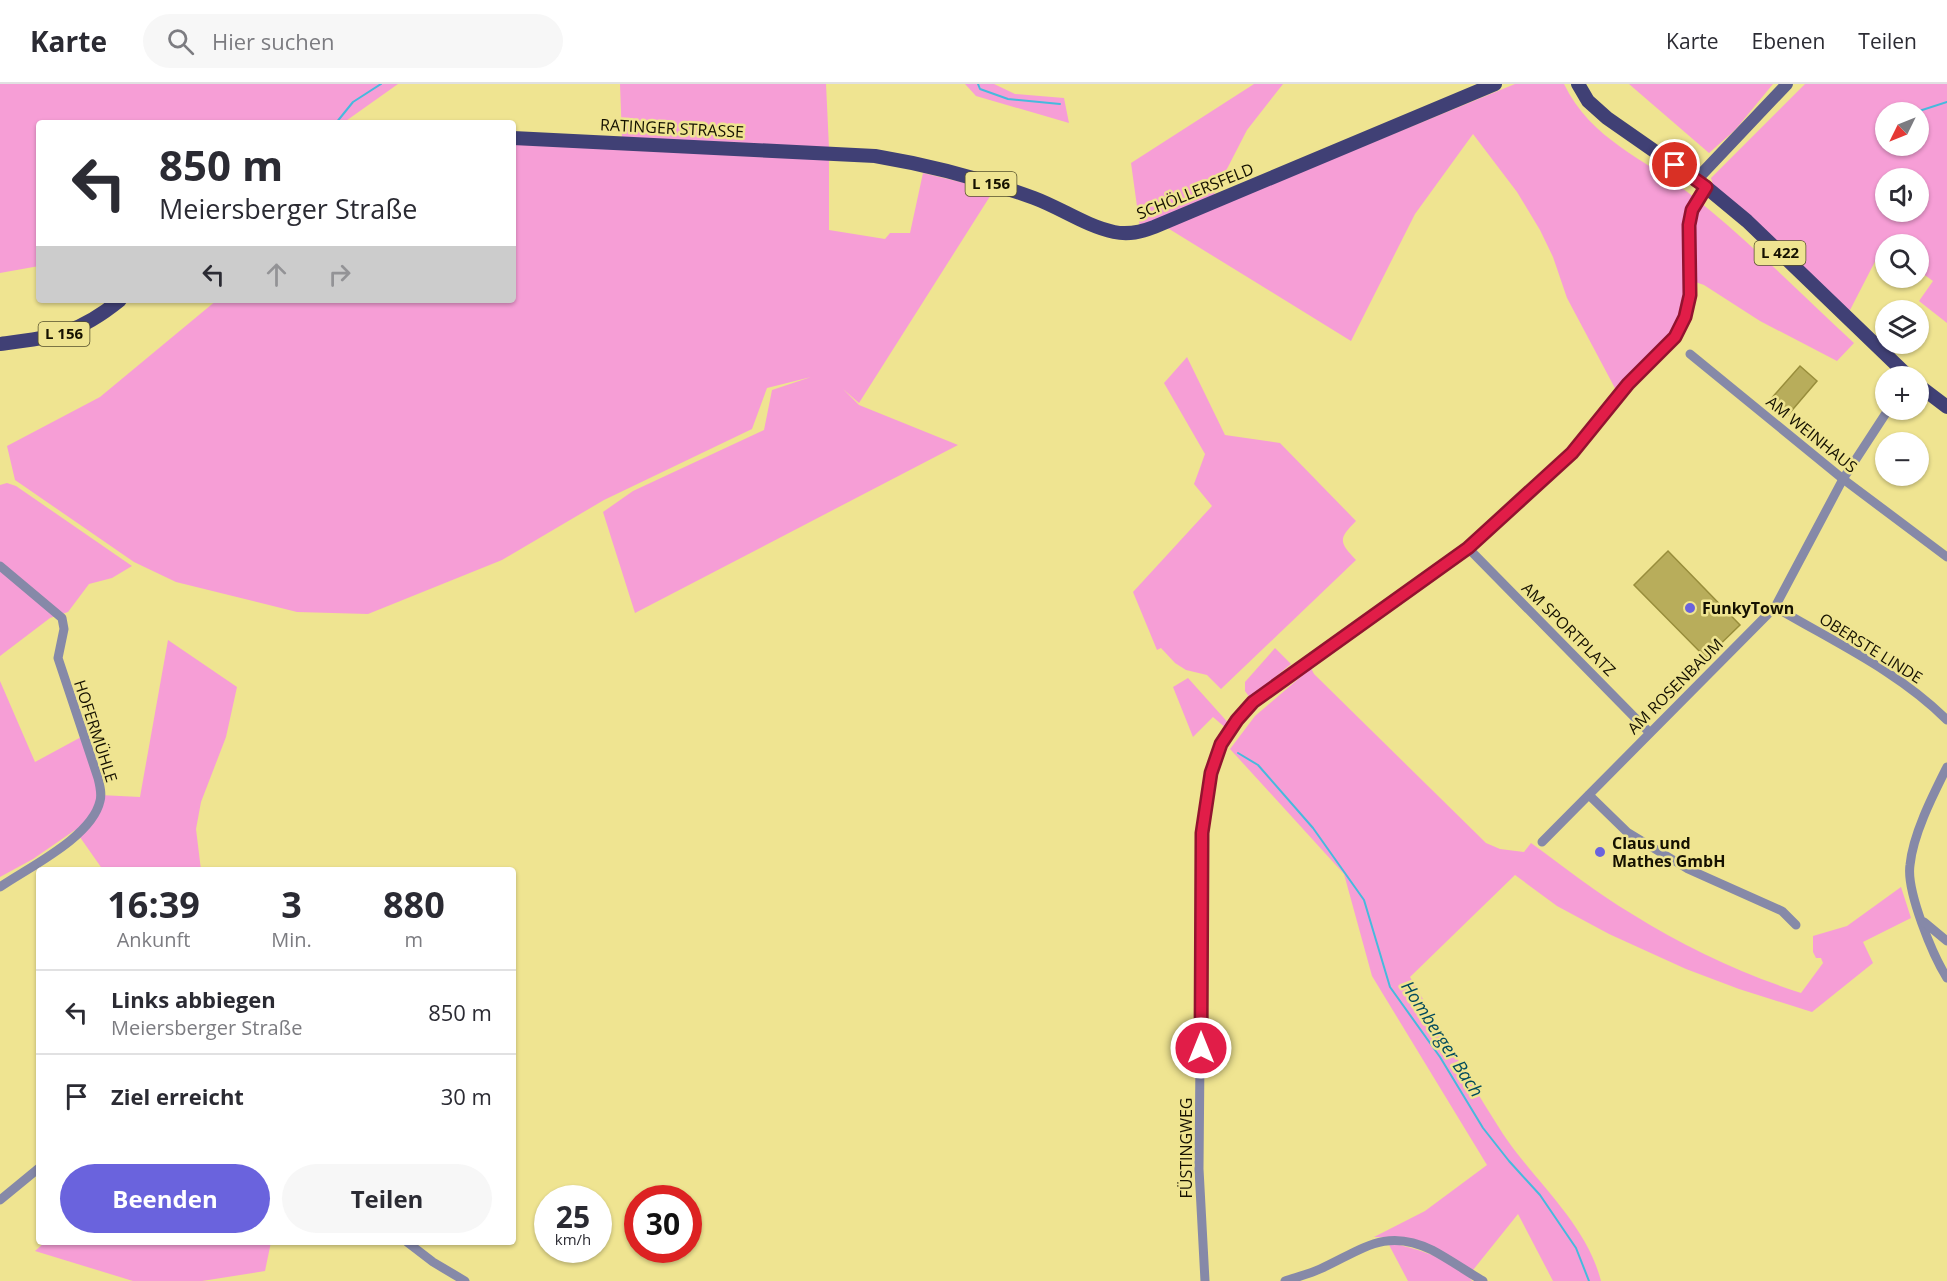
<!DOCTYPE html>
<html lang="de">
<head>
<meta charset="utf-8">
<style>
	body { margin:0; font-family:"Open Sans",sans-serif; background:#f7f7f7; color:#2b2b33; height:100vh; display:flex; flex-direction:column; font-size:22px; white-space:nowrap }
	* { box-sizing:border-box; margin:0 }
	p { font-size:20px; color:#7c7c81 }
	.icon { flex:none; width:33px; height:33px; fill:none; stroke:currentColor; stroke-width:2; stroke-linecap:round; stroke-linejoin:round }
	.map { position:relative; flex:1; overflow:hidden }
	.details { position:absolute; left:36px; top:783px; width:480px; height:378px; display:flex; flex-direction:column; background:#fff; border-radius:6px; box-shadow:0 2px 4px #0004 }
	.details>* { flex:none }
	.hud { position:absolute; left:36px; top:36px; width:480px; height:183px; border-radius:6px; box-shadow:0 2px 4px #0004; background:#fff; color:#2b2b33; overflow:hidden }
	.needle { width:39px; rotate:227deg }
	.controls { position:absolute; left:1875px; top:18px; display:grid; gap:12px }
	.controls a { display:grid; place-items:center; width:54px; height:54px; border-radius:50%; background:#fff; box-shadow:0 2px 4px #0004; font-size:30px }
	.speed { position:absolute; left:534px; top:1101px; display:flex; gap:12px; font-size:30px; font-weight:700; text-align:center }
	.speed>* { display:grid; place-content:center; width:78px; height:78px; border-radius:50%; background:#fff; box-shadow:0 2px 4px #0004; line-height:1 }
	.speed small { font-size:15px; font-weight:400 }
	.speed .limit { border:9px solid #d22; background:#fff; color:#111 }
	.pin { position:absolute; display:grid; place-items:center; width:51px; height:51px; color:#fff; margin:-26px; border:3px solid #fff; border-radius:50%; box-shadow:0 2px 6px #0007 }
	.me { position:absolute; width:66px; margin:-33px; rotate:0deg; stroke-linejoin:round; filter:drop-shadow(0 0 4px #0008) }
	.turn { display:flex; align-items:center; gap:21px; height:126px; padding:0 24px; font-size:27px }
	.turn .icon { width:78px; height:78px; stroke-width:2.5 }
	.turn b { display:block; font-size:42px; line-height:51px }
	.lanes { display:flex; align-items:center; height:57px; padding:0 24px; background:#0003; justify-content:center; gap:30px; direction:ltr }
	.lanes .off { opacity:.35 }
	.eta { display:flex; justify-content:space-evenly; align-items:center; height:102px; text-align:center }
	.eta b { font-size:36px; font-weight:700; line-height:42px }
	.button { display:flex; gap:12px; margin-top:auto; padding:12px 24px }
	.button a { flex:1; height:69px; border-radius:36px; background:#6a63dd; color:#fff; font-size:24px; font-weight:700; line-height:69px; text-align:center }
	.button a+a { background:#f7f7f7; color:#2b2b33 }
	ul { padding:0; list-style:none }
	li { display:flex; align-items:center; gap:18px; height:84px; padding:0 24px; border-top:2px solid #e1e1e2 }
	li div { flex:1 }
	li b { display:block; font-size:22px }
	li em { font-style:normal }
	header { display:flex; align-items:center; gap:36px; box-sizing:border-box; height:84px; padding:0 30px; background:#fff; border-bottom:2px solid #e1e1e2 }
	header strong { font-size:28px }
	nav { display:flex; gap:33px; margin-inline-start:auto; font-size:21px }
	.search { width:420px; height:54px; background:#f7f7f7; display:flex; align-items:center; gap:15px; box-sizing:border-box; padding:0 21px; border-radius:33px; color:#7c7c81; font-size:22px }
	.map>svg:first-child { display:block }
	.green { fill:#f69ed6; fill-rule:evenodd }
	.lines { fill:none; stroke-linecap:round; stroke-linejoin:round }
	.stream { stroke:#46badd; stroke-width:2 }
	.building { fill:#b8ad5b; stroke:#988d3b; stroke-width:1.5 }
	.minor { stroke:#8689a8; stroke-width:9 }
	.secondary { stroke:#5c5e8b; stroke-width:12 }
	.primary { stroke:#404075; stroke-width:14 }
	.route-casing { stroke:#92132f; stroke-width:15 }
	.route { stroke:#e11d48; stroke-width:10 }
	.poi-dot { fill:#6a63dd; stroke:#efe491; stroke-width:2 }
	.labels { text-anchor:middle; stroke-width:5; stroke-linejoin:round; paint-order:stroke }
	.shield { fill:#efe491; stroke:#56502c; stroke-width:1.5 }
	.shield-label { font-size:15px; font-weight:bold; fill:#151100 }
	.street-label { font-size:16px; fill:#151100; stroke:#efe491 }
	.poi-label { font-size:16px; font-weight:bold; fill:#151100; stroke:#efe491; text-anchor:start }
	.water-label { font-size:18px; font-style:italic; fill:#024a5c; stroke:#efe491 }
</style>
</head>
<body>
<header>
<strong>Karte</strong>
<div class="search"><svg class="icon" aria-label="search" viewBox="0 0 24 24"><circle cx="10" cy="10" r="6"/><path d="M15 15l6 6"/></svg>Hier suchen</div>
<nav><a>Karte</a><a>Ebenen</a><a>Teilen</a></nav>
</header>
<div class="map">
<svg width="1947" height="1197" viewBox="0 0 1947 1197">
	<rect width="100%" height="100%" fill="#efe491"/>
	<g class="green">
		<path d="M0,0H398L343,39H39V182L0,189Z"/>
		<path d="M620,0H826L829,64L622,55Z"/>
		<path d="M965,0H994L1015,10L1064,14L1069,39L976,12Z"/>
		<path d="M1254,0H1283L1247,46L1212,114L1140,144L1131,79Z"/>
		<path d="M1515,0H1564C1591,56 1644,74 1690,110C1748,156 1800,209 1854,259L1837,277L1760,237L1704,201L1687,195L1683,223L1670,248L1617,308L1567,214L1553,173L1540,146L1517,108L1473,50L1415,130L1351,257L1166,143Z"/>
		<path d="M1629,0H1773L1735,46L1709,69Z"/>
		<path d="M1805,0H1947V239L1919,217L1933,197L1919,187L1918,160H1886L1885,166L1882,164L1849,228L1713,101L1711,94ZM1886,28H1918V62H1886ZM1886,94H1918V128H1886Z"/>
		<path d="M513,59L829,72V146L885,155L890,149H910L923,89L994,106L859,319L843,305L859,321L958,361L635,529L603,428L633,407L764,346L772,306L811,293L767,304L752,345L604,416L502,476L368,530L297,528L176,498L134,478L15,396L7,362L100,313L217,216H513Z"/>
		<path d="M1187,273L1225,351L1280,359L1356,437C1338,455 1339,458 1356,476L1221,605L1207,591L1186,586L1175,579L1161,564L1157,566L1133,508L1212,422L1194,400L1205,370L1164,299Z"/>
		<path d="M7,399L16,402L132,482L112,494L89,500L68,528L50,534L0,572V401Z"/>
		<path d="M168,556L237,603L226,653L201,718L196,745L201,786H103L75,746L33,775L0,793V597L35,678L83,652L100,711L140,713Z"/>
		<path d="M1275,564L1291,580L1250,614L1245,607V598Z"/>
		<path d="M1311,584L1314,590L1486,759L1500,765L1524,768L1531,759C1564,783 1597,809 1632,830C1685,863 1742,890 1801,909L1823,879L1821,874H1816L1813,868V852L1847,842L1901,803L1911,834L1863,858L1873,879L1812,928L1739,905L1686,885L1609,850L1557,822L1515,791L1410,893C1441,945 1470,999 1503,1050C1535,1098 1586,1139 1601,1197H1553L1518,1130L1473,1186L1409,1154L1374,1153L1425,1127L1487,1081L1372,892L1344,790L1230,665L1255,632Z"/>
		<path d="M1188,594L1231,642L1227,645L1213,633L1193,653L1173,603Z"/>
		<path d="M45,1158H271L265,1187L202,1197H133L35,1167Z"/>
		<path d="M1388,1159C1411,1162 1458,1177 1472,1197H1408Z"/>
	</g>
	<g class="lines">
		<g class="stream">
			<path d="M978,0L980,5L1008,15L1060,20"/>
			<path d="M1916,28L1947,18"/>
			<path d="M336,39L353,18L381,0"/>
			<path d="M1238,669L1258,681L1313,744L1364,816L1390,903L1440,973L1483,1044L1509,1077L1540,1111L1576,1164L1589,1197"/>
		</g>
	</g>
	<g class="building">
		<path d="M1800,282L1817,297L1788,331L1770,316Z"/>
		<path d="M1668,467L1740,541L1706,574L1634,501Z"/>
	</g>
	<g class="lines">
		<g class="minor">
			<path d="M1690,270L1843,395L1947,473"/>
			<path d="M1468,464L1649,648"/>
			<path d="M0,482L62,534L64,545L58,574L98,694C100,702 102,710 100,717C92,753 29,783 0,803"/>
			<path d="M1775,523C1834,558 1898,587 1947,636"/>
			<path d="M1947,683C1933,711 1913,750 1910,781C1906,807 1933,872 1947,894"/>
			<path d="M1589,711L1627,748L1688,785L1782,827L1796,841"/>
			<path d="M1542,758L1775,523L1843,395L1888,326"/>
			<path d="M1924,838L1947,857"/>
			<path d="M0,1116L39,1084"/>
			<path d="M407,1158L433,1178L465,1197"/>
			<path d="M1205,1197L1199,1085L1202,749L1211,689L1221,660L1237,636L1253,618L1468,464L1572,369L1628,300L1675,253L1685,233L1690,211V132L1706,103"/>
			<path d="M1285,1197C1297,1193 1309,1190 1320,1185C1362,1166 1385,1143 1432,1166C1449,1175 1466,1187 1483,1197"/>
		</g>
		<path class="secondary" d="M1696,96L1787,0"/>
		<g class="primary">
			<path d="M1578,0L1588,17L1607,34L1706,103L1747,137L1908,292"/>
			<path d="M513,54L875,72C929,81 983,95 1034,114C1061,124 1086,142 1114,148C1129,151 1141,148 1154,143L1495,0"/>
			<path d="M0,260C53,253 77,251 120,216"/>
			<path d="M1918,301L1947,323"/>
		</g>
	</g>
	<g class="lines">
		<defs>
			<path id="route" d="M1201,964L1202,749L1211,689L1221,660L1237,636L1253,618L1468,464L1572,369L1628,300L1675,253L1685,233L1690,211L1689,141L1692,126L1706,103L1675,81"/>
		</defs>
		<use href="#route" class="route-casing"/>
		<use href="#route" class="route"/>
	</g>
	<g class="poi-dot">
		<circle cx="1690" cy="524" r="6"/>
		<circle cx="1600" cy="768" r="6"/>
	</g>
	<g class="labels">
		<g class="shield">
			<rect x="965.5" y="88" width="51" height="24" rx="4.5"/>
			<rect x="1754.5" y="157" width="51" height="24" rx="4.5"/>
			<rect x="38.5" y="238" width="51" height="24" rx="4.5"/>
		</g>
		<g class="shield-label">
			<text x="991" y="105">L 156</text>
			<text x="1780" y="174">L 422</text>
			<text x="64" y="255">L 156</text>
		</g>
		<g class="street-label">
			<text transform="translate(672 44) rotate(3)" y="6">RATINGER STRASSE</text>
			<text transform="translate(1195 107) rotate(-22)" y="6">SCHÖLLERSFELD</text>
			<text transform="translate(1812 350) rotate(39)" y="6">AM WEINHAUS</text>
			<text transform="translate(1569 545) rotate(45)" y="6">AM SPORTPLATZ</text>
			<text transform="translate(1871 564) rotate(32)" y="6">OBERSTE LINDE</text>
			<text transform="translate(1675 602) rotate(-45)" y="6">AM ROSENBAUM</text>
			<text transform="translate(96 647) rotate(72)" y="6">HOFERMÜHLE</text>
			<text transform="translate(1186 1064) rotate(-90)" y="6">FÜSTINGWEG</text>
		</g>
		<g class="poi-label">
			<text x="1702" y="530">FunkyTown</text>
			<text x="1612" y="765">Claus und<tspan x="1612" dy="18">Mathes GmbH</tspan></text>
		</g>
		<g class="water-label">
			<text transform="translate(1442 955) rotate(57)" y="6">Homberger Bach</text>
		</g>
	</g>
</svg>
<div class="controls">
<a><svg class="needle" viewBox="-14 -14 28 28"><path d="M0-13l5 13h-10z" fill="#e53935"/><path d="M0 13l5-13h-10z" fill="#7c7c81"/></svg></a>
<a><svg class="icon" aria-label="sound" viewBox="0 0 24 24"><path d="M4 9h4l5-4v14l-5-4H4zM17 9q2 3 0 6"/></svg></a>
<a><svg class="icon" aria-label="search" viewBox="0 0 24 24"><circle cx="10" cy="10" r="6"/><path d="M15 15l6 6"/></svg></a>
<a><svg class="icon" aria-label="layers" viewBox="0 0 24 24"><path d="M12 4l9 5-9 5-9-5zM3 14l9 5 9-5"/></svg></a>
<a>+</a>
<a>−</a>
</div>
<div class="speed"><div>25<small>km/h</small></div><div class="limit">30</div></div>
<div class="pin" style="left:1675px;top:81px;background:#d93025"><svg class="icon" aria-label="arrive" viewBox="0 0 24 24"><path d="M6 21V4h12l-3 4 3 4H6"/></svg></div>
<svg class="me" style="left:1201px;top:964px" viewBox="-20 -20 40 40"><circle r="17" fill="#e11d48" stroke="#fff" stroke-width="3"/><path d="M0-11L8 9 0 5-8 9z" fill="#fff"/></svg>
<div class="hud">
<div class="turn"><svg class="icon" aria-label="left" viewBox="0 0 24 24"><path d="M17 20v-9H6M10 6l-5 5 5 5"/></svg><div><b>850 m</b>Meiersberger Straße</div></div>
<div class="lanes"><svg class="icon" aria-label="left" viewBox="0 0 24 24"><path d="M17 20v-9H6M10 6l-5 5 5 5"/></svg><svg class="icon off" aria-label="ahead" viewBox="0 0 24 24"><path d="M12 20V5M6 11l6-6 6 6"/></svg><svg class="icon off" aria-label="right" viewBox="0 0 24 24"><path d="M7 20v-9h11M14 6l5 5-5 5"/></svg></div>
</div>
<section class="details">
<div class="eta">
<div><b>16:39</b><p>Ankunft</p></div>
<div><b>3</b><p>Min.</p></div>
<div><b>880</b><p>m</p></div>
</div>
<ul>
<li><svg class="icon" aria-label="left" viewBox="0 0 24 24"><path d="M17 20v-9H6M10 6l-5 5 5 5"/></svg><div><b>Links abbiegen</b><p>Meiersberger Straße</p></div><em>850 m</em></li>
<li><svg class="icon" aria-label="arrive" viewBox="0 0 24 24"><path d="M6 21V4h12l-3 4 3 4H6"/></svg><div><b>Ziel erreicht</b></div><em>30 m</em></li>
</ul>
<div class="button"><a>Beenden</a><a>Teilen</a></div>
</section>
</div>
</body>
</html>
